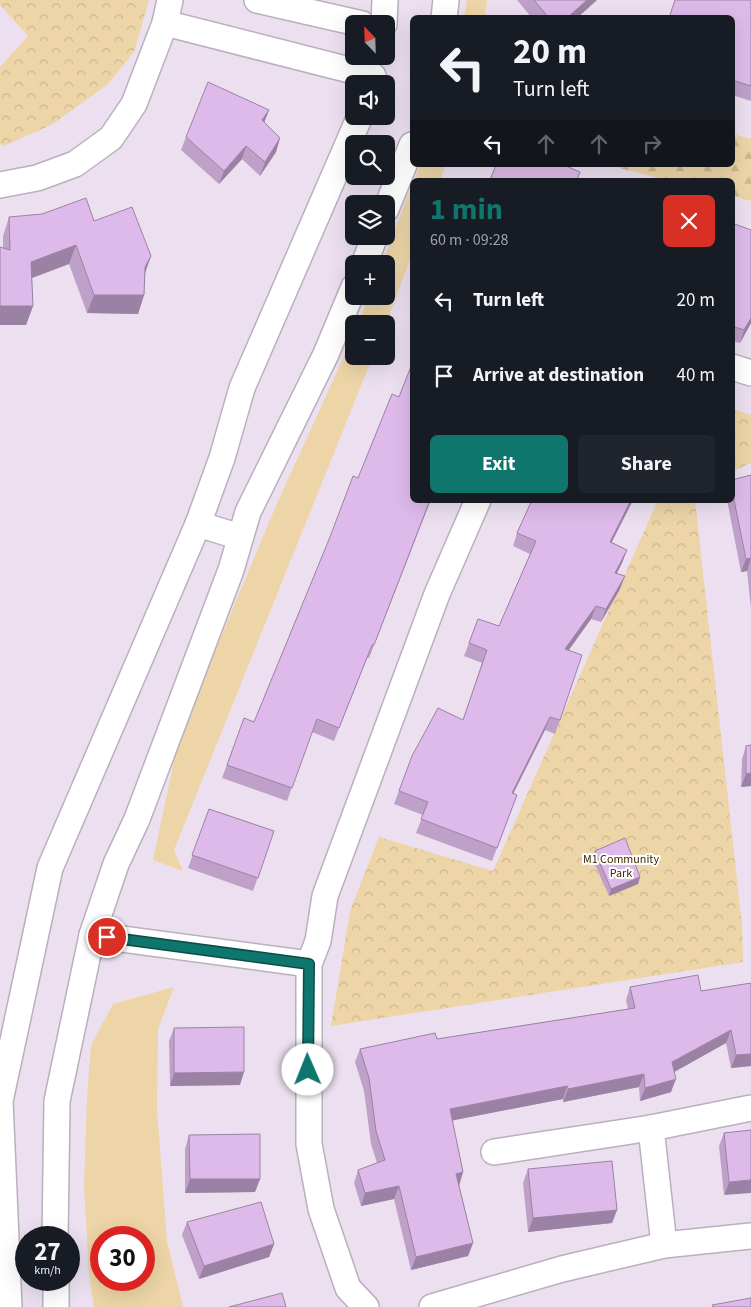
<!DOCTYPE html>
<html lang="en">
<head>
<meta charset="utf-8">
<style>
	body { margin:0; font-family:"Source Sans 3",sans-serif; background:#20242c; color:#f1f3f6; height:100vh; display:flex; flex-direction:column; font-size:19px; white-space:nowrap }
	* { box-sizing:border-box; margin:0 }
	p { font-size:16px; color:#9ea1a6 }
	.icon { flex:none; width:28px; height:28px; fill:none; stroke:currentColor; stroke-width:2; stroke-linecap:round; stroke-linejoin:round }
	.map { position:relative; flex:1; overflow:hidden }
	.details { position:absolute; left:410px; top:178px; width:325px; height:325px; display:flex; flex-direction:column; background:#171b24; border-radius:8px; box-shadow:0 5px 20px #0002 }
	.details>* { flex:none }
	.banner { position:absolute; left:410px; top:15px; width:325px; height:152px; border-radius:8px; box-shadow:0 5px 20px #0002; background:#171b24; color:#f1f3f6; overflow:hidden }
	.needle { width:32px; rotate:337deg }
	.controls { position:absolute; left:345px; top:15px; display:grid; gap:10px }
	.controls a { display:grid; place-items:center; width:50px; height:50px; border-radius:8px; background:#171b24; box-shadow:0 5px 20px #0002; font-size:25px }
	.speed { position:absolute; left:15px; top:1226px; display:flex; gap:10px; font-size:25px; font-weight:700; text-align:center }
	.speed>* { display:grid; place-content:center; width:65px; height:65px; border-radius:50%; background:#171b24; box-shadow:0 5px 20px #0002; line-height:1 }
	.speed small { font-size:12px; font-weight:400 }
	.speed .limit { border:8px solid #d22; background:#fff; color:#111 }
	.pin { position:absolute; display:grid; place-items:center; width:42px; height:42px; color:#fff; margin:-21px; border:2px solid #fff; border-radius:50%; box-shadow:0 1px 5px #0007 }
	.me { position:absolute; width:55px; margin:-28px; rotate:359deg; stroke-linejoin:round; filter:drop-shadow(0 0 4px #0008) }
	.turn { display:flex; align-items:center; gap:18px; height:105px; padding:0 20px; font-size:22px }
	.turn .icon { width:65px; height:65px; stroke-width:2.5 }
	.turn b { display:block; font-size:35px; line-height:42px }
	.lanes { display:flex; align-items:center; height:48px; padding:0 20px; background:#0003; justify-content:center; gap:25px; direction:ltr }
	.lanes .off { opacity:.35 }
	.round { display:grid; place-items:center; flex:none; width:52px; height:52px; border-radius:8px; background:#20242c }
	.overview { display:flex; align-items:center; justify-content:space-between; height:85px; padding:0 20px }
	h1 { font-size:30px; font-weight:700; line-height:38px; color:#0f766e }
	.primary-button { display:flex; gap:10px; margin-top:auto; padding:10px 20px }
	.primary-button a { flex:1; height:58px; border-radius:8px; background:#0f766e; color:#fff; font-size:20px; font-weight:700; line-height:58px; text-align:center }
	.primary-button a+a { background:#20242c; color:#f1f3f6 }
	ul { padding:0; list-style:none }
	li { display:flex; align-items:center; gap:15px; height:75px; padding:0 20px }
	li div { flex:1 }
	li b { display:block; font-size:19px }
	li em { font-style:normal }
	.map>svg:first-child { display:block }
	.green { fill:#edd5a7; fill-rule:evenodd }
	.forest { fill:url(#forest-firs) }
	.park { fill:url(#park-crowns) }
	.lines { fill:none; stroke-linecap:round; stroke-linejoin:round }
	.minor-casing { stroke:#baafbe; stroke-width:28 }
	.minor { stroke:#fff; stroke-width:25 }
	.wall { fill:#bfa0c9 }
	.shaded-wall { fill:#9b82a4 }
	.building { fill:#debaea; stroke:#9b82a4 }
	.route-casing { stroke:#0a4d48; stroke-width:12 }
	.route { stroke:#0f766e; stroke-width:9 }
	.labels { text-anchor:middle; stroke-width:4; stroke-linejoin:round; paint-order:stroke }
	.park-label { font-size:12px; fill:#3c2900; stroke:#fff }
</style>
</head>
<body>
<div class="map">
<svg width="751" height="1307" viewBox="0 0 751 1307">
	<defs>
		<pattern id="forest-firs" width="22" height="20" patternUnits="userSpaceOnUse" patternTransform="scale(1.25)"><rect width="22" height="20" fill="#edd5a7"/><path d="M5 1l3.5 6h-7zM16 11l3.5 6h-7z" fill="#cbb790"/></pattern>
		<pattern id="park-crowns" width="20" height="18" patternUnits="userSpaceOnUse" patternTransform="scale(1.25)"><rect width="20" height="18" fill="#edd5a7"/><path d="M2 6a3 3 0 1 1 6 0M12 15a3 3 0 1 1 6 0" fill="none" stroke="#cbb790"/></pattern>
	</defs>
	<rect width="100%" height="100%" fill="#ece0f0"/>
	<g class="green">
		<path d="M467,0H487L485,17H464Z"/>
		<path d="M420,165H446L440,180H414Z"/>
		<path d="M412,184V254L386,324H358L369,296H386V264H382Z"/>
		<path d="M354,334V356H373L174,850L183,871L153,860L179,737L275,508Z"/>
		<path d="M174,987L158,1029L157,1109L167,1241L183,1307H94L89,1275L84,1186L87,1096L91,1045L113,1004ZM101,1238H144V1280H101Z"/>
	</g>
	<path class="forest" d="M733,134L751,139V201L733,196L732,180H667L607,165H732Z"/>
	<g class="park">
		<path d="M0,0H149L134,52L107,85L53,124L4,146L0,144V67L28,36L0,5Z"/>
		<path d="M733,409L751,415V463L733,471Z"/>
		<path d="M658,500H695L742,925L743,962L331,1026L350,911L379,837L493,871Z"/>
	</g>
	<g class="lines">
		<defs>
			<g id="minor">
				<path d="M257,0L362,24"/>
				<path d="M444,18L446,0"/>
				<path d="M165,23L373,76"/>
				<path d="M384,24L385,0"/>
				<path d="M0,185L37,178L75,164L111,138L134,104L165,23L170,0"/>
				<path d="M386,209L412,145"/>
				<path d="M364,264L375,236"/>
				<path d="M732,367L751,373"/>
				<path d="M198,524L240,537"/>
				<path d="M92,935L309,964"/>
				<path d="M651,1128L664,1245"/>
				<path d="M494,1152L651,1128L751,1108"/>
				<path d="M55,1238L57,1101L92,935L116,864L137,819L231,570L248,512L326,354L354,287"/>
				<path d="M56,1280V1307"/>
				<path d="M9,1307L0,1101L50,868L198,524L222,458L242,388L360,116"/>
				<path d="M366,1307L348,1288L321,1209L309,1144V964L318,941L325,896L437,594L478,500"/>
				<path d="M432,1307L562,1269L664,1245L751,1236"/>
			</g>
		</defs>
		<use href="#minor" class="minor-casing"/>
		<use href="#minor" class="minor"/>
	</g>
	<g class="wall">
		<path d="M517,0H597L577,18H532Z"/>
		<path d="M751,0V101L732,95V18Z"/>
		<path d="M269,110L264,122L280,138L276,152L260,176L242,159L219,184L181,150L186,137Z"/>
		<path d="M9,217L94,221L151,256L145,274L144,295L138,314L87,313L69,264L32,278L33,306L26,325H0V247L3,248V236Z"/>
		<path d="M732,223L751,323L740,343L732,341Z"/>
		<path d="M751,475V609L747,571L741,572L727,500H732V480Z"/>
		<path d="M358,478L431,500L369,658H367L334,741L312,732L287,801L222,778L244,718L254,722Z"/>
		<path d="M532,500H633L612,542L627,550L622,563L617,573L620,589L601,622L591,619L569,650L560,720L555,734L545,730L513,794L517,795L492,861L416,833L423,815L394,804L412,756L463,720L482,663L464,656L478,619L499,626L530,554L513,546L517,533Z"/>
		<path d="M746,746L751,786L741,787L742,759Z"/>
		<path d="M209,809L274,831L253,891L188,868Z"/>
		<path d="M595,851L640,877L638,884L609,896L592,858Z"/>
		<path d="M751,983V1066L731,1068L726,1043L674,1072L671,1092L640,1101L639,1087L563,1102V1099L452,1120L463,1172L459,1185L473,1243L468,1256L411,1270L394,1199L361,1206L354,1183L358,1170L377,1163L371,1144L364,1091L355,1062L360,1049L437,1039L628,1009L626,1000L630,987L701,991Z"/>
		<path d="M174,1028L240,1085L170,1086L169,1041Z"/>
		<path d="M751,1130L724,1195L719,1146L724,1133Z"/>
		<path d="M189,1135L260,1179L255,1192L185,1193V1149Z"/>
		<path d="M528,1169L617,1210L612,1223L528,1232L523,1183Z"/>
		<path d="M187,1222L274,1244L269,1257L199,1279L182,1235Z"/>
	</g>
	<g class="shaded-wall">
		<path d="M587,0H597L577,18H567Z"/>
		<path d="M269,110L264,123L262,120Z"/>
		<path d="M280,138L276,152L260,176L265,162Z"/>
		<path d="M246,146L242,159L219,184L224,171Z"/>
		<path d="M76,245L69,264L24,281L31,262Z"/>
		<path d="M151,256L144,275L145,267Z"/>
		<path d="M94,295H144L138,314L87,313Z"/>
		<path d="M0,306H33L26,325H0Z"/>
		<path d="M751,318V323L740,343L744,330Z"/>
		<path d="M631,500H633L605,555L610,542Z"/>
		<path d="M627,550L622,563L610,586L615,573Z"/>
		<path d="M751,558L747,571L741,572L746,559Z"/>
		<path d="M625,576L620,589L601,622L606,609Z"/>
		<path d="M596,606L591,619L560,662L565,649Z"/>
		<path d="M550,717L545,730L507,806L512,793Z"/>
		<path d="M751,773V786L741,787L746,774Z"/>
		<path d="M640,877L638,884L609,896L611,889Z"/>
		<path d="M731,1030L726,1043L667,1076L672,1062Z"/>
		<path d="M751,1054V1066L731,1068L736,1055Z"/>
		<path d="M244,1072L240,1085L170,1086L174,1073Z"/>
		<path d="M644,1074L639,1087L563,1102L568,1089Z"/>
		<path d="M676,1079L671,1092L640,1101L645,1088Z"/>
		<path d="M567,1086L563,1099L445,1122L450,1109Z"/>
		<path d="M463,1172L459,1186L456,1174Z"/>
		<path d="M190,1179H260L255,1192L185,1193Z"/>
		<path d="M751,1180V1193L724,1195L729,1182Z"/>
		<path d="M399,1186L394,1199L361,1206L365,1193Z"/>
		<path d="M617,1210L612,1223L528,1232L533,1218Z"/>
		<path d="M473,1243L468,1256L411,1270L416,1257Z"/>
		<path d="M274,1244L269,1257L199,1279L204,1266Z"/>
	</g>
	<g class="building">
		<path d="M534,0H587L567,18H549Z"/>
		<path d="M675,0H751V86L732,80V18H669Z"/>
		<path d="M208,82L269,110L262,120L280,138L265,162L246,146L224,171L186,137Z"/>
		<path d="M496,165H564L580,172L577,180H490Z"/>
		<path d="M86,198L94,221L132,207L151,256L145,267L144,295H94L76,245L31,262L33,306H0V247L10,250L9,217L42,214Z"/>
		<path d="M732,223L751,230V318L744,330L732,326Z"/>
		<path d="M412,364V500H430L374,645H372L339,728L317,719L292,788L227,765L244,718L254,722L330,537L353,476L358,478L392,394L399,397Z"/>
		<path d="M751,475V558L746,559L732,490V480Z"/>
		<path d="M532,500H631L610,542L627,550L615,573L625,576L606,609L596,606L565,649L582,655L560,720L550,717L512,793L517,795L497,848L421,819L428,802L399,791L412,756L438,708L463,720L487,650L469,643L478,619L499,626L536,541L517,533Z"/>
		<path d="M751,745V773L746,774V746Z"/>
		<path d="M209,809L274,831L258,878L192,855Z"/>
		<path d="M625,838L640,877L611,889L595,851Z"/>
		<path d="M698,975L701,991L751,983V1054L736,1055L731,1030L672,1062L676,1079L645,1088L644,1074L568,1089L567,1086L450,1109L463,1172L456,1174L473,1243L416,1257L399,1186L365,1193L358,1170L385,1160L376,1131L369,1078L360,1049L435,1033L437,1039L635,1008L630,987Z"/>
		<path d="M244,1027V1072L174,1073V1028Z"/>
		<path d="M751,1130V1180L729,1182L724,1133Z"/>
		<path d="M260,1134V1179H190L189,1135Z"/>
		<path d="M612,1161L617,1210L533,1218L528,1169Z"/>
		<path d="M261,1202L274,1244L204,1266L187,1222Z"/>
		<path d="M282,1293L286,1307H229Z"/>
		<path d="M751,1298V1307H713L712,1305Z"/>
	</g>
	<g class="lines">
		<defs>
			<path id="route" d="M107,937L309,964L308,1070"/>
		</defs>
		<use href="#route" class="route-casing"/>
		<use href="#route" class="route"/>
	</g>
	<g class="labels">
		<g class="park-label">
			<text x="621" y="863">M1 Community<tspan x="621" dy="14">Park</tspan></text>
		</g>
	</g>
</svg>
<div class="controls">
<a><svg class="needle" viewBox="-14 -14 28 28"><path d="M0-13l5 13h-10z" fill="#e53935"/><path d="M0 13l5-13h-10z" fill="#9ea1a6"/></svg></a>
<a><svg class="icon" aria-label="sound" viewBox="0 0 24 24"><path d="M4 9h4l5-4v14l-5-4H4zM17 9q2 3 0 6"/></svg></a>
<a><svg class="icon" aria-label="search" viewBox="0 0 24 24"><circle cx="10" cy="10" r="6"/><path d="M15 15l6 6"/></svg></a>
<a><svg class="icon" aria-label="layers" viewBox="0 0 24 24"><path d="M12 4l9 5-9 5-9-5zM3 14l9 5 9-5"/></svg></a>
<a>+</a>
<a>−</a>
</div>
<div class="speed"><div>27<small>km/h</small></div><div class="limit">30</div></div>
<div class="pin" style="left:107px;top:937px;background:#d93025"><svg class="icon" aria-label="arrive" viewBox="0 0 24 24"><path d="M6 21V4h12l-3 4 3 4H6"/></svg></div>
<svg class="me" style="left:308px;top:1070px" viewBox="-20 -20 40 40"><circle r="19" fill="#fff"/><path d="M0-13L10 11 0 6-10 11z" fill="#0f766e"/></svg>
<div class="banner">
<div class="turn"><svg class="icon" aria-label="left" viewBox="0 0 24 24"><path d="M17 20v-9H6M10 6l-5 5 5 5"/></svg><div><b>20 m</b>Turn left</div></div>
<div class="lanes"><svg class="icon" aria-label="left" viewBox="0 0 24 24"><path d="M17 20v-9H6M10 6l-5 5 5 5"/></svg><svg class="icon off" aria-label="ahead" viewBox="0 0 24 24"><path d="M12 20V5M6 11l6-6 6 6"/></svg><svg class="icon off" aria-label="ahead" viewBox="0 0 24 24"><path d="M12 20V5M6 11l6-6 6 6"/></svg><svg class="icon off" aria-label="right" viewBox="0 0 24 24"><path d="M7 20v-9h11M14 6l5 5-5 5"/></svg></div>
</div>
<section class="details">
<div class="overview"><div><h1>1 min</h1><p>60 m · 09:28</p></div><a class="round" style="background:#d93025;color:#fff"><svg class="icon" aria-label="close" viewBox="0 0 24 24"><path d="M6 6l12 12M18 6L6 18"/></svg></a></div>
<ul>
<li><svg class="icon" aria-label="left" viewBox="0 0 24 24"><path d="M17 20v-9H6M10 6l-5 5 5 5"/></svg><div><b>Turn left</b></div><em>20 m</em></li>
<li><svg class="icon" aria-label="arrive" viewBox="0 0 24 24"><path d="M6 21V4h12l-3 4 3 4H6"/></svg><div><b>Arrive at destination</b></div><em>40 m</em></li>
</ul>
<div class="primary-button"><a>Exit</a><a>Share</a></div>
</section>
</div>
</body>
</html>
